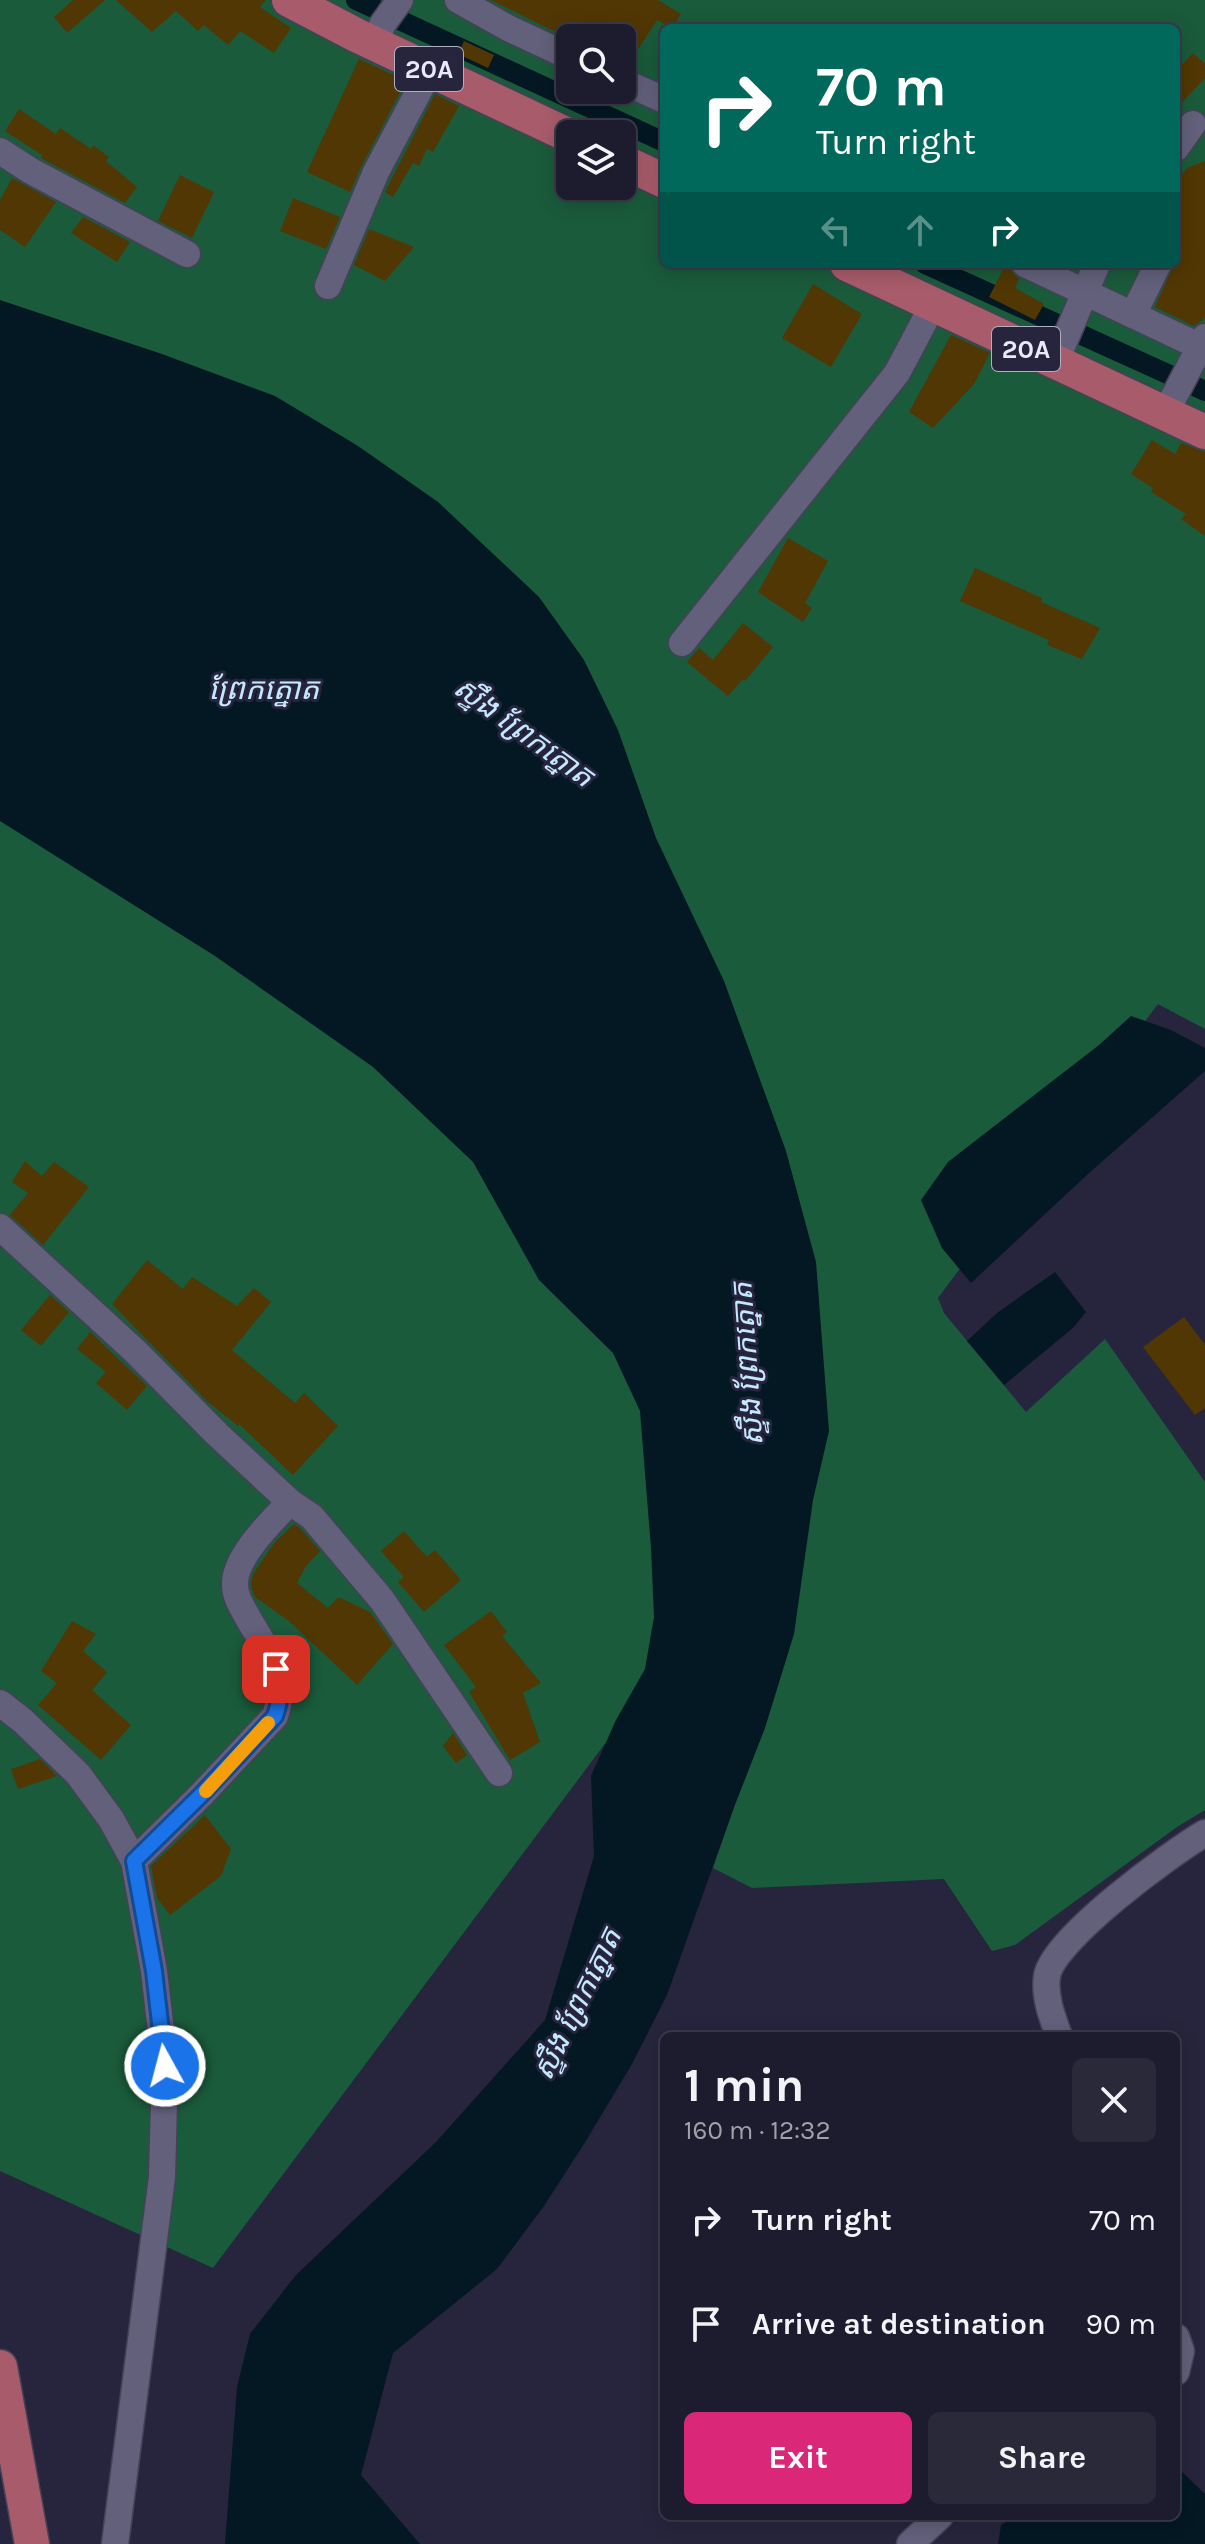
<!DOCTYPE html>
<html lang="en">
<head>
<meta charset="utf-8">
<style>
	body { margin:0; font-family:Karla,"Noto Sans Khmer",sans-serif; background:#2a293a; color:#f1f3f6; height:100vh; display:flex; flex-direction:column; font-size:30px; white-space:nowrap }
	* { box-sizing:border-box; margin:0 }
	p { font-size:26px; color:#a0a1aa }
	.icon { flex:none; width:44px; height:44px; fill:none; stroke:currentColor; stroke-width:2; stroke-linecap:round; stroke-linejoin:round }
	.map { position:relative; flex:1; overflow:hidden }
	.panel { position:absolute; left:660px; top:2032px; width:520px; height:488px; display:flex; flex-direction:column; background:#1d1c2e; border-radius:12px; box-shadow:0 4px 20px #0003,0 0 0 2px #3b3a4a }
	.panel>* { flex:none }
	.banner { position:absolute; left:660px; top:24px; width:520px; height:244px; border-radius:12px; box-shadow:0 4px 20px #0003,0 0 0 2px #3b3a4a; background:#00695c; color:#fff; overflow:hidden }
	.buttons { position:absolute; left:556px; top:24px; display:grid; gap:16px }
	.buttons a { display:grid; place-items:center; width:80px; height:80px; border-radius:12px; background:#1d1c2e; box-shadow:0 4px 20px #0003,0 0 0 2px #3b3a4a; font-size:40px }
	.pin { position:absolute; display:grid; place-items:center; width:68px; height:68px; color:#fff; margin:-34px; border-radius:16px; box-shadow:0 4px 12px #0006 }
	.me { position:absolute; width:88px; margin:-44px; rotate:353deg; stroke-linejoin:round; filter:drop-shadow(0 0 6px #0008) }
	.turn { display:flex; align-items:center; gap:28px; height:168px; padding:0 24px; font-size:36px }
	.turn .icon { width:104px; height:104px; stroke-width:2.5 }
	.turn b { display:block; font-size:56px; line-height:68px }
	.lanes { display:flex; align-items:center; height:76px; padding:0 24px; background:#0003; justify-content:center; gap:40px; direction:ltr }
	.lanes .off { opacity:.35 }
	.round { display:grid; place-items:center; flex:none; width:84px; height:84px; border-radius:12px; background:#2a293a }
	.head { display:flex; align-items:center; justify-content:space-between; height:136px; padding:0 24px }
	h1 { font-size:48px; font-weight:700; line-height:60px }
	.button { display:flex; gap:16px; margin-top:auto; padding:16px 24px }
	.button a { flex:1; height:92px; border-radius:12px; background:#db2777; color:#fff; font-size:32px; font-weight:700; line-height:92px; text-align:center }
	.button a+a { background:#2a293a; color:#f1f3f6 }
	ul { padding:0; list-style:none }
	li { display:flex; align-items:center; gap:24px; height:104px; padding:0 24px }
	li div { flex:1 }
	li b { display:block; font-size:30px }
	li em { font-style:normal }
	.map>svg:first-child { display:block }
	.green { fill:#1a5b3b; fill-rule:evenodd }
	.water { fill:#031823 }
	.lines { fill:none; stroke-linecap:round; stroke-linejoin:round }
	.canal { stroke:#031823; stroke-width:20 }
	.building { fill:#513703 }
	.minor-casing { stroke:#454257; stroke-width:29 }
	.major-casing { stroke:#454257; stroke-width:37 }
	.minor { stroke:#62607b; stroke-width:26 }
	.major { stroke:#a85c6b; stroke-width:34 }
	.route-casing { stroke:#114b97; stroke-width:20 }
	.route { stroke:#1a73e8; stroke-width:14 }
	.slow { stroke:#f59e0b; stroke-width:14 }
	.labels { text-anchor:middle; stroke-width:6; stroke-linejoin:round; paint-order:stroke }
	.shield { fill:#27253d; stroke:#b0aec1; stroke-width:2 }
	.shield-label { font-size:26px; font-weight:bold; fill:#eae9fa }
	.water-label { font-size:30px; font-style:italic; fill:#c4e8fe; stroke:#27253d }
</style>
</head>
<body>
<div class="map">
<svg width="1205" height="2544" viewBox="0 0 1205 2544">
	<rect width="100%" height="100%" fill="#27253d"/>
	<path class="green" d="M0,0H1205V1029L1158,1004L938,1298L944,1313L1026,1412L1105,1339L1205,1482V1810L1177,1827L1015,1945L992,1951L944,1879L752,1888L713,1868L733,1810L823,1452L213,2268L0,2171ZM664,28H1176V264H664ZM570,38H622V90H570ZM570,134H622V186H570Z"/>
	<g class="water">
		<path d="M0,300L162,354L275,396L358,446L438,502L539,597L584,660L618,730L656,838L724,981L786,1151L816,1262L829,1431L813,1500L794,1634L765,1728L733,1810L667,1995L632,2064L584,2144L544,2206L497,2269L393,2353L361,2475L420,2544H225L237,2387L250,2334L296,2275L436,2142L545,2020L594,1856L591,1776L616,1720L645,1669L654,1617L651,1548L640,1411L613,1353L539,1280L473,1162L373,1067L215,956L0,821Z"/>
		<path d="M1131,1016L1171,1030L1205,1048V1071L1088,1174L971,1283L942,1248L921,1200L948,1162L1099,1045Z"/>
		<path d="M1055,1272L1086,1312L1073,1328L1004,1385L967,1341L997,1313Z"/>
		<path d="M1176,2466L1205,2494V2544H998L1001,2525L1016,2516H1176Z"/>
	</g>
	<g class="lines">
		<g class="canal">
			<path d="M356,0L664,142"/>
			<path d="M925,264L1205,391"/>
		</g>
	</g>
	<g class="building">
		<path d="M73,0H105L67,33L54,17Z"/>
		<path d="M116,0H266L260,7L291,28L274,53L240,31L228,45L204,25L198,31L176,11L152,32Z"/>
		<path d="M491,0H658L681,14L672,28L657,20L627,66L622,65V38L570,39Z"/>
		<path d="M464,41L494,55L488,68L458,54Z"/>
		<path d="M1193,53L1205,64V78L1176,109V71Z"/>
		<path d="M359,59L406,81L362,165L350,192L307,172Z"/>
		<path d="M435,94L459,106L433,152L427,149L419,166L413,163L393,197L385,192Z"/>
		<path d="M19,109L56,134L60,128L91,149L93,145L109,157L106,161L137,187L125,203L41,158L42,155L5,131Z"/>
		<path d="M1205,161V318L1194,326L1155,307L1174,264H1176V181L1187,168Z"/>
		<path d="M180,175L214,192L192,238L158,221Z"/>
		<path d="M12,178L56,202L25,247L0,230V200Z"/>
		<path d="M293,198L340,217L326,249L280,231Z"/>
		<path d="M83,217L130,242L117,262L71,233Z"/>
		<path d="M369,229L414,247L385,281L354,265Z"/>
		<path d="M1006,264H1009L1012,272L1019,279L1015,288L1044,304L1035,320L989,297Z"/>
		<path d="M813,284L862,314L831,367L782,338Z"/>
		<path d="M951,335L990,353L974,384L933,428L909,412Z"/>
		<path d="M1152,440L1175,454L1181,443L1205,452V536L1181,519L1186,514L1151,492L1153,488L1131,474Z"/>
		<path d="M788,538L828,561L805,603L812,608L803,622L758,592Z"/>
		<path d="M975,568L1042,598L1041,602L1100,628L1082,659L1047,645L1049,640L960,601Z"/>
		<path d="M743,623L773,647L745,681L743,679L728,696L687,662L699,648L713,660Z"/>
		<path d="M25,1161L42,1176L54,1162L89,1187L43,1245L10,1215L28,1193L12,1182Z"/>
		<path d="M147,1260L183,1289L192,1277L237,1306L254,1288L271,1302L232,1350L295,1403L304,1393L338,1426L293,1475L239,1424L238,1426L207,1401L112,1304Z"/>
		<path d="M50,1295L69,1312L41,1346L21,1330Z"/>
		<path d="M1184,1317L1205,1345V1408L1195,1415L1143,1347Z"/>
		<path d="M90,1332L147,1386L127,1410L96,1383L106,1372L77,1349Z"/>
		<path d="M294,1524L301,1529L320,1551L306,1566L297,1583L328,1608L338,1597L370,1612L393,1644L357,1685L289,1621L255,1597L253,1592L251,1585L253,1574L275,1542Z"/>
		<path d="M404,1531L427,1557L435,1550L461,1580L424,1612L398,1582L404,1577L381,1551Z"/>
		<path d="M491,1611L507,1632L502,1636L541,1683L523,1693L540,1742L510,1760L469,1692L476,1687L444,1645Z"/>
		<path d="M72,1621L96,1634L83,1651L107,1672L92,1690L131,1725L101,1760L38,1705L57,1683L41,1671Z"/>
		<path d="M453,1733L467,1755L456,1763L443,1746Z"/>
		<path d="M40,1759L57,1776L18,1789L11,1769Z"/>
		<path d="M205,1815L231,1849L221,1876L170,1915L157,1898L151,1866Z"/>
	</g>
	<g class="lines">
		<defs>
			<g id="minor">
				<path d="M458,0L508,28L570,57"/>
				<path d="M376,44L382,25L400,0"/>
				<path d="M622,81L664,100"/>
				<path d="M1176,148L1193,124"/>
				<path d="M0,151L31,171L187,254"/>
				<path d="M1025,264L1205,349"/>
				<path d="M328,286L376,172L430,70"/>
				<path d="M1133,315L1158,264"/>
				<path d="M1055,363L1097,264"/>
				<path d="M1165,414L1205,337"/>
				<path d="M682,643L897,373L933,305"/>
				<path d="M0,1227L136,1352L217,1434L290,1502L312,1517L382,1600L499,1773"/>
				<path d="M0,1703L23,1721L78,1774L111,1819L134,1861L154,1971L165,2066L162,2177L115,2544"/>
				<path d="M134,1861L201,1795L275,1716C289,1678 267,1651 248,1618C242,1607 235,1597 235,1584C235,1556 272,1521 290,1502"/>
				<path d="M1059,2036C1052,2017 1044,1996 1047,1976C1053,1939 1171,1853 1205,1833"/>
				<path d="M1176,2337L1181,2351L1176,2372"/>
				<path d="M910,2544L940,2516"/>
			</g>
			<g id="major">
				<path d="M289,0L356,35L570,136"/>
				<path d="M622,161L664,181"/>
				<path d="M847,264L1205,432"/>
				<path d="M0,2367L32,2544"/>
			</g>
		</defs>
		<use href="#minor" class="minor-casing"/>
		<use href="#major" class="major-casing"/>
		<use href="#minor" class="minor"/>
		<use href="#major" class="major"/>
	</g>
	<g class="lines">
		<defs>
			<path id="route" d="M165,2066L154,1971L134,1861L201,1795L275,1716C281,1699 281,1687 276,1669"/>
		</defs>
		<use href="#route" class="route-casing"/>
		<use href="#route" class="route"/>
		<path class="slow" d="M206,1791L268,1723"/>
	</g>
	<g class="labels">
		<g class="shield">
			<rect x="395" y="47" width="68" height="44" rx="6"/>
			<rect x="992" y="327" width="68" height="44" rx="6"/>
		</g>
		<g class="shield-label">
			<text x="429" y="78">20A</text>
			<text x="1026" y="358">20A</text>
		</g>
		<g class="water-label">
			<text x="264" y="699">ព្រែកត្នោត</text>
			<text transform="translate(524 732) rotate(36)" y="10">ស្ទឹង ព្រែកត្នោត</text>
			<text transform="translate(747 1364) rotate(-94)" y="10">ស្ទឹង ព្រែកត្នោត</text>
			<text transform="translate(577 2004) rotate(-64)" y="10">ស្ទឹង ព្រែកត្នោត</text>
		</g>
	</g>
</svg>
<div class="buttons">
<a><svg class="icon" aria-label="search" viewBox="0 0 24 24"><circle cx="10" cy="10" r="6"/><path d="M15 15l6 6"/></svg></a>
<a><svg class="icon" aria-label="layers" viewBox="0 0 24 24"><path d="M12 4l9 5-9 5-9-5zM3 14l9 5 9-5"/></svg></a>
</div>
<div class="pin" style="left:276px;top:1669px;background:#d93025"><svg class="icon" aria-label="arrive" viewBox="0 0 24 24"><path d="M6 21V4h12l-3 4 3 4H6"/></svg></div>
<svg class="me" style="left:165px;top:2066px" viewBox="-20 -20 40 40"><circle r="17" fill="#1a73e8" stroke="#fff" stroke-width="3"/><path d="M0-11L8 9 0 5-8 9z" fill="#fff"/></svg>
<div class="banner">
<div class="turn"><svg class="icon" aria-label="right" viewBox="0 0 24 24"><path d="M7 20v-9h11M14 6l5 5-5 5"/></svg><div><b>70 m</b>Turn right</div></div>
<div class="lanes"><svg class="icon off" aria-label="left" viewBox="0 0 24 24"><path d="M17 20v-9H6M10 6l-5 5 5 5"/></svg><svg class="icon off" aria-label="ahead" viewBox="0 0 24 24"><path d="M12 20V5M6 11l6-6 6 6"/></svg><svg class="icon" aria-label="right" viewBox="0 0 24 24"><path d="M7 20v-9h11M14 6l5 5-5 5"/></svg></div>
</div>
<section class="panel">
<div class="head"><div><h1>1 min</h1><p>160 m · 12:32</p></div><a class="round"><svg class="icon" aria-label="close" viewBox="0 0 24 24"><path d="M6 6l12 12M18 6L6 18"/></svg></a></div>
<ul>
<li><svg class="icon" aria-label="right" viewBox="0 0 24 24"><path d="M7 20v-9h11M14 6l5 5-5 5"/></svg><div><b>Turn right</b></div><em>70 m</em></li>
<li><svg class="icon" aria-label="arrive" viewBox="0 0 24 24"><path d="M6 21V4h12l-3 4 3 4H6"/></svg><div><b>Arrive at destination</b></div><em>90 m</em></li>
</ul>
<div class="button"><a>Exit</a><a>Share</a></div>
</section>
</div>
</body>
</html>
